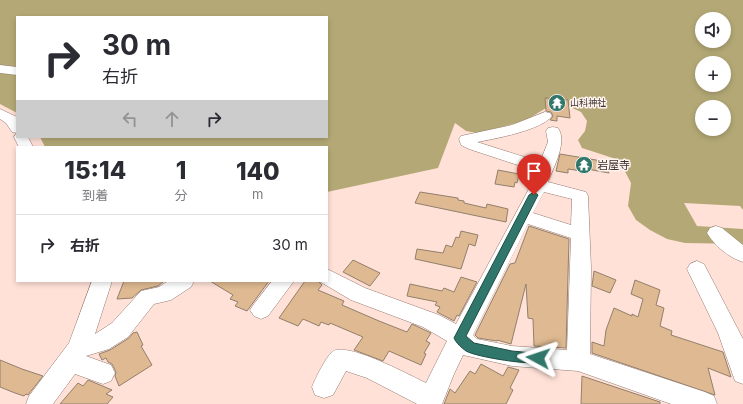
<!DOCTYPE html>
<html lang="ja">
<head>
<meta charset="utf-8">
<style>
	body { margin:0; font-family:Inter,"Noto Sans JP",sans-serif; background:#f7f7f7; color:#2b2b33; height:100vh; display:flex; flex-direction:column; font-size:15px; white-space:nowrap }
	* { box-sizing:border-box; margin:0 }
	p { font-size:13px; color:#7c7c81 }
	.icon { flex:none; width:22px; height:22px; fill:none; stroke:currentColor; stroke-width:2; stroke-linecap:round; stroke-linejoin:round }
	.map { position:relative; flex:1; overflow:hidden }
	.panel { position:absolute; left:16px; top:146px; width:312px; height:136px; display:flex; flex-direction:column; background:#fff; border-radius:0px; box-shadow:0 2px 6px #0003 }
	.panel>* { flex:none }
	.top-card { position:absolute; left:16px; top:16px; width:312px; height:122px; border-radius:0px; box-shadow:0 2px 6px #0003; background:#fff; color:#2b2b33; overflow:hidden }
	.buttons { position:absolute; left:695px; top:12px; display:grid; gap:8px }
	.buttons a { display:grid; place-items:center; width:36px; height:36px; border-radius:50%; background:#fff; box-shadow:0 2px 6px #0003; font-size:20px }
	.pin { position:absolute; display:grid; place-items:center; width:34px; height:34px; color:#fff; margin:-41px -17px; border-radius:50% 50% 50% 0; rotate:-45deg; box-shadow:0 0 4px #0007 }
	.pin .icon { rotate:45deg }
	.me { position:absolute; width:44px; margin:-22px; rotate:275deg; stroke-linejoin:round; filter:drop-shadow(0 0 3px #0008) }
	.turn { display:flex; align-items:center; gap:14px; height:84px; padding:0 20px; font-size:18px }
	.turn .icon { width:52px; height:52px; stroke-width:2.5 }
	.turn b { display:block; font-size:28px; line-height:34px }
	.lanes { display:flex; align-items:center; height:38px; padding:0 20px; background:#0003; justify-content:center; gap:20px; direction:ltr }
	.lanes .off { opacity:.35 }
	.eta { display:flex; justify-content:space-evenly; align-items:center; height:68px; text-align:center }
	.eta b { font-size:24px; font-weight:800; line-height:28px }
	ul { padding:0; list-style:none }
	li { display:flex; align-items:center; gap:12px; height:60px; padding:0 20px; border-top:1px solid #e1e1e2 }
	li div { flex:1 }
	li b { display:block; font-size:15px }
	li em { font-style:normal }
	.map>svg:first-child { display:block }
	.forest { fill:#b4a976; fill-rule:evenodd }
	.building { fill:#deb991; stroke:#91806c }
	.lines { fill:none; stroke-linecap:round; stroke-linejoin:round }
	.minor-casing { stroke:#947a70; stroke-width:1 }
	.minor { fill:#fff; fill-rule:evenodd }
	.route { fill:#30766a; stroke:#1f4d45 }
	.labels { text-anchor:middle; stroke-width:3; stroke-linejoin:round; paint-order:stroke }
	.far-poi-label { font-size:9px; fill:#3d322e; stroke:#fff3ef; text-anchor:start }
	.poi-label { font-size:11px; fill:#3d322e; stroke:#fff3ef; text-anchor:start }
</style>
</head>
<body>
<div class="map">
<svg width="743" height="404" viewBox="0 0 743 404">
	<rect width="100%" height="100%" fill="#ffe1d7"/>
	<path class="forest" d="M0,0H743V210L740,206L684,203L697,226L743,229V244L685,243L667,239L650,230L636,220L628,206L631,183L619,160L582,148L578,140L585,131L587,121L581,112L568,106L546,108L528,119L517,123L477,133L466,131L455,123L438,168L327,192V147H45L40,137H327V17H17V113L0,104ZM702,19H724V41H702ZM702,63H724V85H702ZM702,107H724V129H702Z"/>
	<g class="building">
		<path d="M545,98L568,100L570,118L557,116V121L550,120L553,116L551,112L546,111Z"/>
		<path d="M560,154L608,162L609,173L587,169V170L582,169V171L568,169V173L556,171Z"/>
		<path d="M498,170L519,174L517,183L515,182L514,187L495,184Z"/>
		<path d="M420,192L458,198V200L464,201V203L486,208L487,204L508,209L506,222L415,203Z"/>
		<path d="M529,226L569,239L566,348L534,346L533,319L528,318L526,284L511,344L497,340V341L478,338L475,335L510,264L515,263Z"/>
		<path d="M461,231L478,235L475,246L469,244L461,269L415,259L417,249L443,253L446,245L452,247L456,237L459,238Z"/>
		<path d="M353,260L380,273L370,286L343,272Z"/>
		<path d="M594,271L616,280L610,293L592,286Z"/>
		<path d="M461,277L477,282L459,316L457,315L454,321L437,312L440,307L435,305L437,302L407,296L410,284L442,291L444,288L454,292Z"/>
		<path d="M635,280L660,290L656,305L664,308L660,326L672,331L671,335L723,352L731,377L708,368L715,395L592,353V342L604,346L606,330L614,308L632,316V314L638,317L643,299L631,294Z"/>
		<path d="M124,281H164L158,286L141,290L132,298L117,299Z"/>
		<path d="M210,281H269L247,311L235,306L238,302L230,299L233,295Z"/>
		<path d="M305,281H318L322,285L318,290L344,301L342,305L379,321L407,332L412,324L431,333L426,341L430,343L424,353L426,354L421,365L389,351L383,361L354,350L363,337L330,323L329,325L321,322L319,326L303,319L298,326L279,318Z"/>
		<path d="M137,332L143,345L141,346L152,365L119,386L115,376L116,372L112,364L108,362L106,358L102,360L99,354L110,350L129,338L133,333Z"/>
		<path d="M0,360L22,369L43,376L28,395L26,394L24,396L15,393L0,387Z"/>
		<path d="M481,364L503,376L508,367L519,370L510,388L513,390L506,404H444L450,389L455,393L470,371L475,374Z"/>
		<path d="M582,376L660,402V404H581Z"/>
		<path d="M88,380L112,390L106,394L113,397L107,404H60L78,383L83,386Z"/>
	</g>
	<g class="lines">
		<defs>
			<g id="minor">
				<path d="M0,65L17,67V75L0,73Z"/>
				<path d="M0,109L17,117V133L12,132L6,123L0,119Z"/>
				<path d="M545,112L550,113L552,116C542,130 494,139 477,142L540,162L548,142L546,131L548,128L553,127L558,128C568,142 553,168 548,182L586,192L588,196L591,268L590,354L705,392L714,396L717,404H671L578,371L512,366L463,355L454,374L442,404H417L367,378L346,371L333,395L324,398L315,395L312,387C315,379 326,357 332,352C345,340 411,376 426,383L447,341L423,327L351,300L319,281H327V269L365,288L439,315L456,324L531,185L536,171L469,149L461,145L459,139L461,136L512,125ZM544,192L572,199L571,225L533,213ZM528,224L571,238L567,350L512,346L477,339L473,335Z"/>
				<path d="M16,134L17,137H28L33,147H19L14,137Z"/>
				<path d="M716,226L722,228L743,245V262C729,258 714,245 707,233L710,228Z"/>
				<path d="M697,261L704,264L743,339V384L735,381L718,333L687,269L690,264Z"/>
				<path d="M92,281H112L95,334L112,323L141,291L159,287L168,281H194L191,287L171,300L154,304L128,337L109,349L86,356L111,365L115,373L111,381L103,384L75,374L53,404H26L29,396L69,343Z"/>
				<path d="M272,281H294L268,316L261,319L254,316L250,310L254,304Z"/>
			</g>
		</defs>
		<use href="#minor" class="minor-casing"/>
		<use href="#minor" class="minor"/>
	</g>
	<path class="route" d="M534,192L538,195L466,336L474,343L512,351L543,354L545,358L543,362C533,366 476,357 466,351C462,348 456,343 454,338L529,195Z"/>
	<defs>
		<symbol id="temple-disc" viewBox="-11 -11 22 22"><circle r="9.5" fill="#30766a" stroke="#fff3ef"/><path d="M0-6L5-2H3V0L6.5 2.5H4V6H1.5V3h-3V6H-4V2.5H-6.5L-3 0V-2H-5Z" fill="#fff"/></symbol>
	</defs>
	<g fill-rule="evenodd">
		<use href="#temple-disc" x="547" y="93" width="20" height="20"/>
		<use href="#temple-disc" x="574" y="155" width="20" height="20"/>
	</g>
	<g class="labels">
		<g class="far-poi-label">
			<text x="570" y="106">山科神社</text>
		</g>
		<g class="poi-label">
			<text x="597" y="169">岩屋寺</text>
		</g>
	</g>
</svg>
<div class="buttons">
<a><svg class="icon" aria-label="sound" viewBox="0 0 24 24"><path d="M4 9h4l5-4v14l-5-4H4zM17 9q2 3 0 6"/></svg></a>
<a>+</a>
<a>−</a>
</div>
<div class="pin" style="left:534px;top:195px;background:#d93025"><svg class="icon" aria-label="arrive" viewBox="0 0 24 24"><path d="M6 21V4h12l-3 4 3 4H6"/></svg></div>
<svg class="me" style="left:538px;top:358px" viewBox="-20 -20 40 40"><path d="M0-17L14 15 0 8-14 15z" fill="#30766a" stroke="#fff" stroke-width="4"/></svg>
<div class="top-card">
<div class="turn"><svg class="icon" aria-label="right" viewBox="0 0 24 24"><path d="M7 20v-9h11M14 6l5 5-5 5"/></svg><div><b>30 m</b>右折</div></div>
<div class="lanes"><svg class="icon off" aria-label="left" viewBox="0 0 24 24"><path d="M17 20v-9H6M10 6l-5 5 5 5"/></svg><svg class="icon off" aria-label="ahead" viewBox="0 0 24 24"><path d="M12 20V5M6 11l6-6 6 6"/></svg><svg class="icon" aria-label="right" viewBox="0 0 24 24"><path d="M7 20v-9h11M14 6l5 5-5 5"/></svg></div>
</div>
<section class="panel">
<div class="eta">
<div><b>15:14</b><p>到着</p></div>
<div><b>1</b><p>分</p></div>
<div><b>140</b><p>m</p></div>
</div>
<ul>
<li><svg class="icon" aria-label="right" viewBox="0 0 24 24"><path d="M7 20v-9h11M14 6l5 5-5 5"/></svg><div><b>右折</b></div><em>30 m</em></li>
</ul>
</section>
</div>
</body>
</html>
